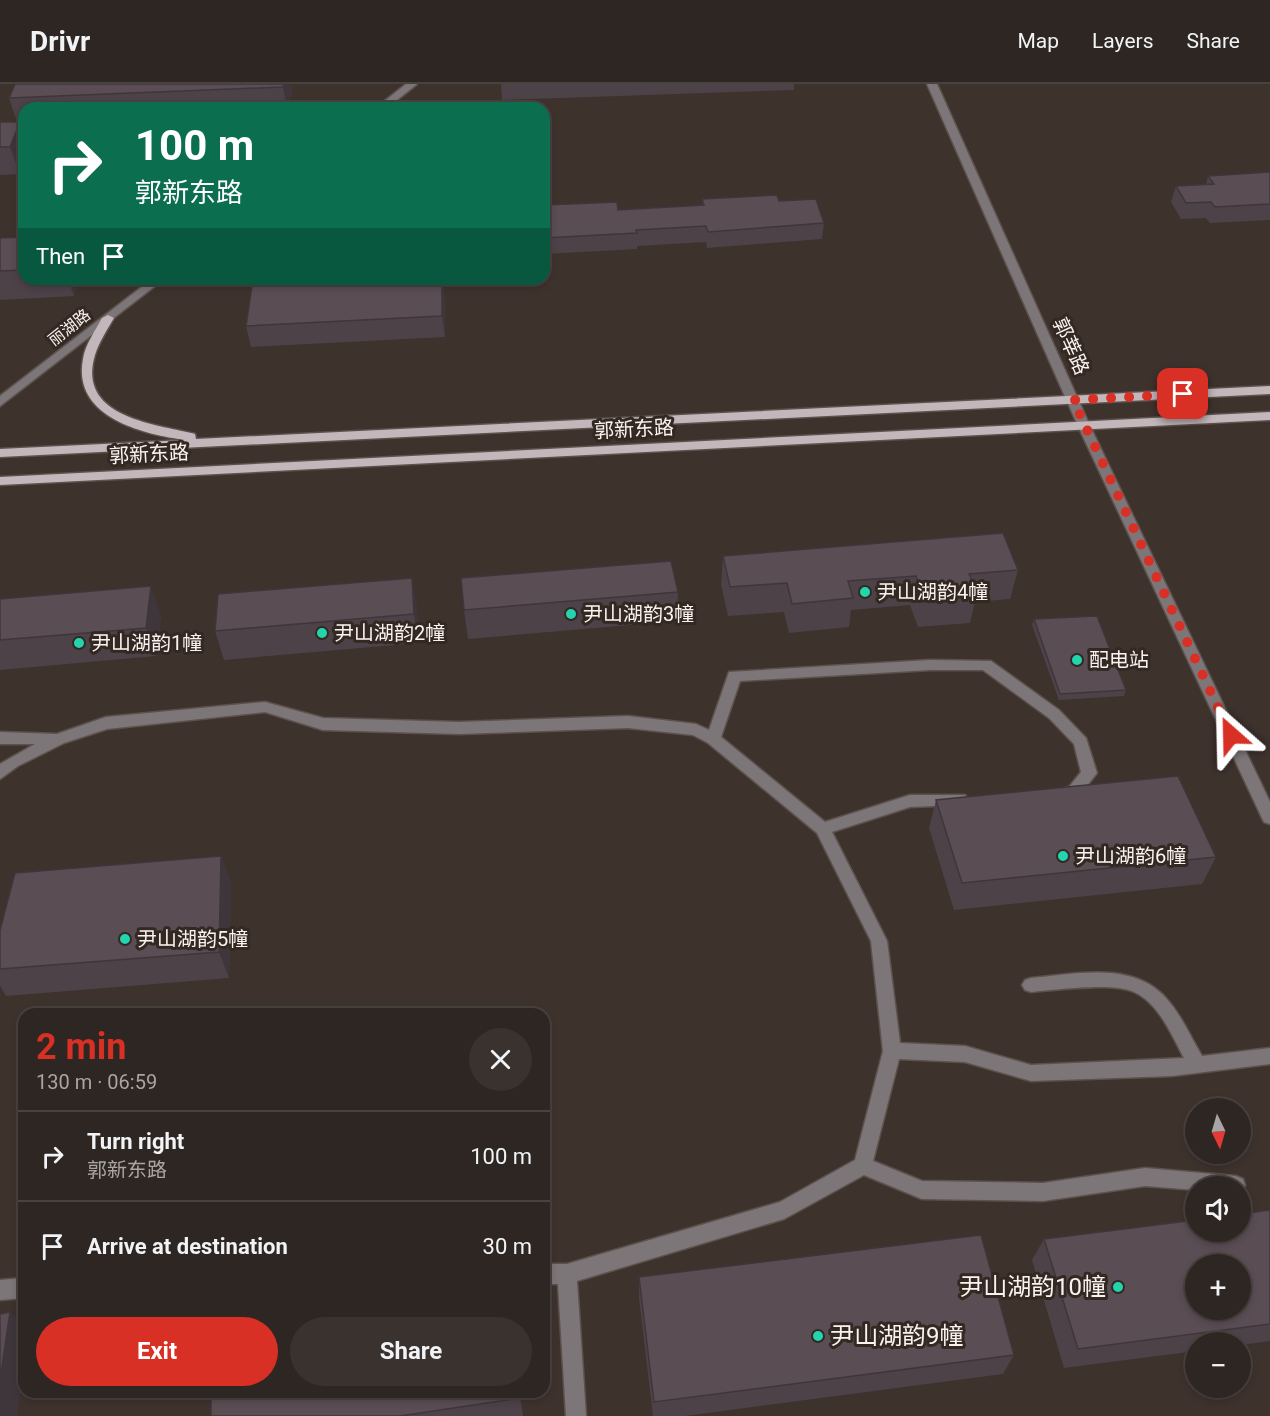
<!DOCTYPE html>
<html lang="en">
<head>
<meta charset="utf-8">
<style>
	body { margin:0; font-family:Roboto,"Noto Sans SC",sans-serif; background:#3a322f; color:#f1f3f6; height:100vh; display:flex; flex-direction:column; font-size:22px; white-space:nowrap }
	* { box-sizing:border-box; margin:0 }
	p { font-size:20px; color:#a7a5a5 }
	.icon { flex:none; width:33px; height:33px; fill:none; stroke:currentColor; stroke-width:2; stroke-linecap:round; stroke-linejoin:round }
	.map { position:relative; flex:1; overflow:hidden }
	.side { position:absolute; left:18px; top:924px; width:532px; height:390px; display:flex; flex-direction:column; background:#2e2622; border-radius:18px; box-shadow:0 3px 9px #0003,0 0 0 2px #494340 }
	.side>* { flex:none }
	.hud { position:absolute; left:18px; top:18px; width:532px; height:183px; border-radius:18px; box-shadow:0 3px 9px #0003,0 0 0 2px #494340; background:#0b6e4f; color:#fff; overflow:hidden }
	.needle { width:39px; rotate:175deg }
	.controls { position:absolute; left:1185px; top:1014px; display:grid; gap:12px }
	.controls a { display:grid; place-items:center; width:66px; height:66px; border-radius:50%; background:#2e2622; box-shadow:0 3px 9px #0003,0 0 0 2px #494340; font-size:30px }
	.pin { position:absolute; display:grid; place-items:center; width:51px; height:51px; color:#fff; margin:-26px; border-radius:12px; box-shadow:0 3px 9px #0006 }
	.me { position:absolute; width:66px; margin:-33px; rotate:335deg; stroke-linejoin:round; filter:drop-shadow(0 0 4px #0008) }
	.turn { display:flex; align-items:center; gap:21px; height:126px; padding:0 18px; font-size:27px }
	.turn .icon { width:78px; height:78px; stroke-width:2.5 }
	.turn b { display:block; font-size:42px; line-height:51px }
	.then { display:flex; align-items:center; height:57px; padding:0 18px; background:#0003; gap:12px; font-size:22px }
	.round { display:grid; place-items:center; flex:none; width:63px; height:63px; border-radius:32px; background:#3a322f }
	.overview { display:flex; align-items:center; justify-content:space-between; height:102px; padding:0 18px }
	h1 { font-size:36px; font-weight:700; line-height:45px; color:#d93025 }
	.button { display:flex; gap:12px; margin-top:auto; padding:12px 18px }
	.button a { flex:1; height:69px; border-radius:36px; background:#d93025; color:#fff; font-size:24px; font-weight:700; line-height:69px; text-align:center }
	.button a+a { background:#3a322f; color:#f1f3f6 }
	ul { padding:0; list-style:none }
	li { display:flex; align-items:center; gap:18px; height:90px; padding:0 18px; border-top:2px solid #494340 }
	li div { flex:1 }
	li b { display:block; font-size:22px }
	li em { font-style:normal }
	header { display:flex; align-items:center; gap:36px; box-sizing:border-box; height:84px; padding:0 30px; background:#2e2622; border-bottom:2px solid #494340 }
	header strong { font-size:28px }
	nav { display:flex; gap:33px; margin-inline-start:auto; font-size:21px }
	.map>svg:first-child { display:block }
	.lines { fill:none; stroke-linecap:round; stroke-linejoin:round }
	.minor-casing { stroke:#5c514c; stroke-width:3 }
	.major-casing { stroke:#5c514c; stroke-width:3 }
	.minor { fill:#7d7679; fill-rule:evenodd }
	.major { fill:#c4b7bb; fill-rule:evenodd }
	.wall { fill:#4d4248 }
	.shaded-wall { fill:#3f363b }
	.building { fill:#5a4d54; stroke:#3f363b; stroke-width:1.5; fill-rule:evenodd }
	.route { stroke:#d93025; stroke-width:10; stroke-dasharray:0 18 }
	.poi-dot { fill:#22d5af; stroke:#342823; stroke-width:2 }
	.labels { text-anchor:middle; stroke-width:6; stroke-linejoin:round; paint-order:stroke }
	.far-street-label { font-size:16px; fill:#faf2ee; stroke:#342823 }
	.street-label { font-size:20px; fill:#faf2ee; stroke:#342823 }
	.poi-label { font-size:20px; fill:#faf2ee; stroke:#342823; text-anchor:start }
	.near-poi-label { font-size:24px; fill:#faf2ee; stroke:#342823; text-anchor:end }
</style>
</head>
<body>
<header>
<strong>Drivr</strong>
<nav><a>Map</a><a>Layers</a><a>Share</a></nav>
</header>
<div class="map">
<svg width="1270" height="1332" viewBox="0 0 1270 1332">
	<rect width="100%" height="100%" fill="#3e322d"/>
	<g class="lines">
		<defs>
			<g id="minor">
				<path d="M406,0H417L387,24H376Z"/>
				<path d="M927,0H937L1090,342L1270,718V740L1264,738L1262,734L1078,342Z"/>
				<path d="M152,195H164L0,322V312Z"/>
				<path d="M930,576L991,577L1059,626L1086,654L1097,689L1078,713L1061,716L1056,714L1053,710L1056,706L1069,703L1081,688L1074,660L1049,634L983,586H930L740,597L721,653L825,738L910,711H965L968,715L965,719L960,721L910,723L832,748L887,857L900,959L965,962L1031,981L1184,974C1172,952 1159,919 1134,908C1112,898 1056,906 1031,908L1025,906L1022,901L1025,896L1031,894C1074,890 1132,877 1165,913C1181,930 1190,952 1202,972L1270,964V980L1172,992L1031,997L965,978L899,975L873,1077L922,1097L1043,1099L1145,1084L1236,1092L1243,1095L1245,1101L1243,1107L1240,1108V1102H1196V1106L1145,1102L1043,1117L922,1115L864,1091L784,1135L577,1197L586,1332H566L558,1200H544V1180H567L780,1118L855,1076L883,967L871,857L817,749L708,659L693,651L628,644L459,650L323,646L265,628L107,645L64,659L18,682L0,695V680L35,660H0V648L57,650L106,633L265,618L323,634L459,638L628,632L696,640L709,646L729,588Z"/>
				<path d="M24,1194V1214L0,1216V1196Z"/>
			</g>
			<g id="major">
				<path d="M108,231L114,234C107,246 99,258 95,271C76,334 156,340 195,350L196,355L1270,302V310L0,373V365L185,356C142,350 72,333 83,275C85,261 95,247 102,234Z"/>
				<path d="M1270,328V336L0,401V393Z"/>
			</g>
		</defs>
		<use href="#minor" class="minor-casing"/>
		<use href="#major" class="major-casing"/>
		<use href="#minor" class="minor"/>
		<use href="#major" class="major"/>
	</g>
	<g class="wall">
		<path d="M291,0L292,6L289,24H24V41H21L24,50V79L20,90L0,91V38H17L9,14Z"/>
		<path d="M501,0H794V6L502,16Z"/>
		<path d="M1270,88V136L1210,139L1206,134L1181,135L1171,118L1176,102L1206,101L1208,92Z"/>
		<path d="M702,115L779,117L824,139L822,155L707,164L706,158L637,162V165L544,170V130L702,121Z"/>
		<path d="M24,153V195H78L74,212L0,216V154Z"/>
		<path d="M253,195H444L445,253L251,263L246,242Z"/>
		<path d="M723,472L1018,486L1010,515L975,518L970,539L918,543L910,521L851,526L849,543L789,549L784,528L728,532L721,501Z"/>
		<path d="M678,508L677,537L468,555L464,526Z"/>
		<path d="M0,515L161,531L156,572L0,586Z"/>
		<path d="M417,523L418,559L224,576L215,547Z"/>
		<path d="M1034,535L1126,606L1124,612L1059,616L1032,541Z"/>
		<path d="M936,716L1216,773L1202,800L954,826L929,744Z"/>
		<path d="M221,772L231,800L229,894L6,912L0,902V846Z"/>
		<path d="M1270,1126V1257L1240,1261V1258H1196V1267L1064,1284L1032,1176L1044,1155Z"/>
		<path d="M639,1193L1014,1271L1003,1290L685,1332H653L639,1214Z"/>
		<path d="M520,1308L523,1332H211Z"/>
	</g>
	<g class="shaded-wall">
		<path d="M284,0H291L292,6L289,24H287L283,3Z"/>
		<path d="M20,38L24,50V79L20,90L10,63Z"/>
		<path d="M68,195H78L74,212Z"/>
		<path d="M442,195H444L445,253L442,232Z"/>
		<path d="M412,494L417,523L418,559L414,530Z"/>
		<path d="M151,502L161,531L156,572L146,544Z"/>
		<path d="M221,772L231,800L229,894L219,868Z"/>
		<path d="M10,1228L24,1243V1284L17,1332H0V1296Z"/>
		<path d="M519,1308H520L523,1332Z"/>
	</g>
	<g class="building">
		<path d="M15,0H284L283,3L9,14Z"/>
		<path d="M0,38H20L10,63H0Z"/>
		<path d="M1270,88V120L1215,123L1211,118L1186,119L1176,102L1214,100L1208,92Z"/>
		<path d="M777,111L779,117L816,115L824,139L708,148L706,142L636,146L637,149L544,154V130H546L545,121L617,118L618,126L704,121L702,115Z"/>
		<path d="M24,153V186L0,187V154Z"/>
		<path d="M253,195H442V232L246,242Z"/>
		<path d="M1003,449L1018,486L969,490L977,510L924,514L916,492L848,497L853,514L792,520L787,499L730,503L723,472Z"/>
		<path d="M671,477L678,508L464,526L461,494Z"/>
		<path d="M412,494L414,530L215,547L218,510Z"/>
		<path d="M151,502L146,544L0,556V515Z"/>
		<path d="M1097,532L1126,606L1060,610L1034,535Z"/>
		<path d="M1178,692L1216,773L962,799L936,716Z"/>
		<path d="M221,772L219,868L0,885V846L15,789Z"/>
		<path d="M1270,1126V1240L1078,1265L1044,1155L1196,1136V1148H1240V1130ZM1196,1180H1240V1226H1196Z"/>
		<path d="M981,1151L1014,1271L654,1318L639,1193Z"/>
		<path d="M10,1228L0,1296V1230Z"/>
		<path d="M211,1308H519L520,1314L400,1332H211Z"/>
	</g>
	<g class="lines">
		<path class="route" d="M1183,310L1073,316L1231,651"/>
	</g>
	<g class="poi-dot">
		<circle cx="865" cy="508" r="6"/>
		<circle cx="571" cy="530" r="6"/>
		<circle cx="322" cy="549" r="6"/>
		<circle cx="79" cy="559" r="6"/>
		<circle cx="1077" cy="576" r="6"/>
		<circle cx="1063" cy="772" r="6"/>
		<circle cx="125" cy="855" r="6"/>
		<circle cx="1118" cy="1203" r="6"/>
		<circle cx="818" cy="1252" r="6"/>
	</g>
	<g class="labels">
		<g class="far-street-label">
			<text transform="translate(69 243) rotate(-38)" y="6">丽湖路</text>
		</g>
		<g class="street-label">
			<text transform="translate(1071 262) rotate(66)" y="7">郭莘路</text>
			<text transform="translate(634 345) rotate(-3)" y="7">郭新东路</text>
			<text transform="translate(149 370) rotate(-3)" y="7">郭新东路</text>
		</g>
		<g class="poi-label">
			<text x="877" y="515">尹山湖韵4幢</text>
			<text x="583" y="537">尹山湖韵3幢</text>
			<text x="334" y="556">尹山湖韵2幢</text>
			<text x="91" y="566">尹山湖韵1幢</text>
			<text x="1089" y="583">配电站</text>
			<text x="1075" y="779">尹山湖韵6幢</text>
			<text x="137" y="862">尹山湖韵5幢</text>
		</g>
		<g class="near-poi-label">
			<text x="1106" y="1211">尹山湖韵10幢</text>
			<text x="830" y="1260" text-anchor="start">尹山湖韵9幢</text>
		</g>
	</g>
</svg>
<div class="controls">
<a><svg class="needle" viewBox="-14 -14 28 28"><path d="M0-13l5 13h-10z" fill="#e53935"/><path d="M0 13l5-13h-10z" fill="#a7a5a5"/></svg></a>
<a><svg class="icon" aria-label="sound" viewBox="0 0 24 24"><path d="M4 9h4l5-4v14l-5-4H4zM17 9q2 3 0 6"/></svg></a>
<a>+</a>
<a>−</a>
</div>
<div class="pin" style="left:1183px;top:310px;background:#d93025"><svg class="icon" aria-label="arrive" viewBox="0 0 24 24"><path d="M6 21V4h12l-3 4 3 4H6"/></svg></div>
<svg class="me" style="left:1231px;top:651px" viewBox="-20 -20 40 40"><path d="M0-17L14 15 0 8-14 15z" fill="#d93025" stroke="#fff" stroke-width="4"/></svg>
<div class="hud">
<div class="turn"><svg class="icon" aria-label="right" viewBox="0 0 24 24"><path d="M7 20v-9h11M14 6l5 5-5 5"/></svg><div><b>100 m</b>郭新东路</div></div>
<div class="then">Then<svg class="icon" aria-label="arrive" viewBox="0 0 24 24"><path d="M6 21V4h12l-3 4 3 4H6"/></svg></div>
</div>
<section class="side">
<div class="overview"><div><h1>2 min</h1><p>130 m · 06:59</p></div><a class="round"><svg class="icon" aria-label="close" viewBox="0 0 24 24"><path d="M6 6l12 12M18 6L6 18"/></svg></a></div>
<ul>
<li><svg class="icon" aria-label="right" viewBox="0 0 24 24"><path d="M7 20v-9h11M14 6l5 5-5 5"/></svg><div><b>Turn right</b><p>郭新东路</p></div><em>100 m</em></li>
<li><svg class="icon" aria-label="arrive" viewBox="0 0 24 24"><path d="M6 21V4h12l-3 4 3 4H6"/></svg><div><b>Arrive at destination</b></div><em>30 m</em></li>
</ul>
<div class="button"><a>Exit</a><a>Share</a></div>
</section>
</div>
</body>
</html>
